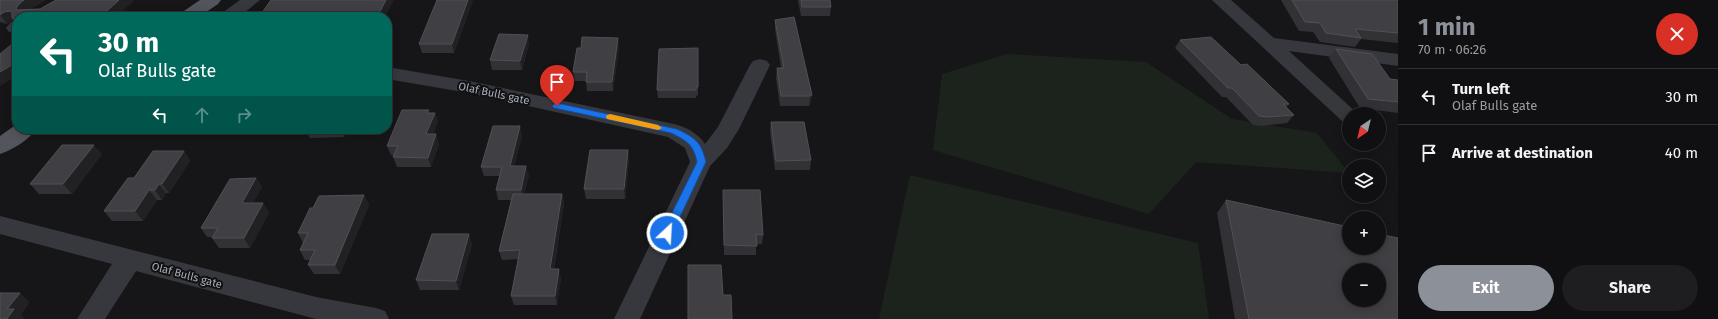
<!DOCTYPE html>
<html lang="en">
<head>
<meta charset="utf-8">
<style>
	body { margin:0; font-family:"Fira Sans",sans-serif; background:#1e1e20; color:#f1f3f6; height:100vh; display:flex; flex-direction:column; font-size:15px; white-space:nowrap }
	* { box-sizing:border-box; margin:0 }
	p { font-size:13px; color:#9c9d9f }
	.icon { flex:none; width:22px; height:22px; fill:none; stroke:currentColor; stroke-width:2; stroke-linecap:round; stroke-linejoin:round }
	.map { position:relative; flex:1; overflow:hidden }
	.drawer { display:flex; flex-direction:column; background:#101012; width:320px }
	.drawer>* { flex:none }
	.guide { position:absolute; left:12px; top:12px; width:380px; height:122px; border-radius:16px; box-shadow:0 2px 10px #0003,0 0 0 1px #303032; background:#00695c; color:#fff; overflow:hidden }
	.needle { width:26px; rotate:215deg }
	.buttons { position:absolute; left:1342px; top:107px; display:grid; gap:8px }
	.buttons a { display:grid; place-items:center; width:44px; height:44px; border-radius:50%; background:#101012; box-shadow:0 2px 10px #0003,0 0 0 1px #303032; font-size:20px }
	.pin { position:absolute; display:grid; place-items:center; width:34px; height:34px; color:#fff; margin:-41px -17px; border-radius:50% 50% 50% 0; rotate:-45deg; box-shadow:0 0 4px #0007 }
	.pin .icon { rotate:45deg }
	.me { position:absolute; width:44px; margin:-22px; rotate:25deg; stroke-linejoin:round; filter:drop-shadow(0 0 3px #0008) }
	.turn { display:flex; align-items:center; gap:14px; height:84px; padding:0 20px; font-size:18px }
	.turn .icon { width:52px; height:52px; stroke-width:2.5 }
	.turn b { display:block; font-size:28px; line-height:34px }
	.lanes { display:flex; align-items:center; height:38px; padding:0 20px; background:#0003; justify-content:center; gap:20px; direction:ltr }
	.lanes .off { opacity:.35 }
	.round { display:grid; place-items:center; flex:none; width:42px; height:42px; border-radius:21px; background:#1e1e20 }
	.head { display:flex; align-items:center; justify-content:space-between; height:68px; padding:0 20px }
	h1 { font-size:24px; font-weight:700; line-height:30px; color:#8c9099 }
	.button { display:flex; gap:8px; margin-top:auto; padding:8px 20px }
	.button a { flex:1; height:46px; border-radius:24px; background:#8c9099; color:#fff; font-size:16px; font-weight:700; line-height:46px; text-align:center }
	.button a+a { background:#1e1e20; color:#f1f3f6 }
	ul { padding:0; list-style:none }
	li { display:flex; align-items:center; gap:12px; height:56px; padding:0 20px; border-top:1px solid #303032 }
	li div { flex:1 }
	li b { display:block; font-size:15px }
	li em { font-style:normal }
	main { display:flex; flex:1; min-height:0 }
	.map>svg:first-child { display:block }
	.green { fill:#1c231d }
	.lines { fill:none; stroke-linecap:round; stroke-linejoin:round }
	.minor { fill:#37383d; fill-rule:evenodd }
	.major { fill:#53555c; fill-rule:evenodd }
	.wall { fill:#323236 }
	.shaded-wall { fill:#212124 }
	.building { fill:#3f3f44; stroke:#4f5156; fill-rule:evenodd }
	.route { fill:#1a73e8; stroke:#114b97 }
	.slow { fill:#f59e0b }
	.labels { text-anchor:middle; stroke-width:4; stroke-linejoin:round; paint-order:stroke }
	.street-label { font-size:11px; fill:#a8adb8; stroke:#111113 }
</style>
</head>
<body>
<main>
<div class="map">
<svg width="1398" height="319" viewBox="0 0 1398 319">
	<rect width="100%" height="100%" fill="#161618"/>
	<g class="green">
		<path d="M1007,54L1146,62L1232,119L1317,133L1349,173L1196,162L1149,214L933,150L942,74Z"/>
		<path d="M910,175L1198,243L1209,319H879Z"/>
	</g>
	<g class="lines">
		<g class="minor">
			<path d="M240,0H260L239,17H219L222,13Z"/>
			<path d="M1212,0H1231L1274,38L1398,54V66L1289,51L1358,114H1349V123L1342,121Z"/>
			<path d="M17,21V33L9,32L6,28L11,22Z"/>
			<path d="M760,59L767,61L770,65L739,129L727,148L710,166L640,319H614L690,162L685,148L668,137L469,93L387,79V67L469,81L674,124C686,127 698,133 705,144L718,127L750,65L753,61Z"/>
			<path d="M0,216L316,297L376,308L385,311L389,319H316L136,271L105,319H77L112,264L0,234Z"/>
		</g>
		<g class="major">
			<path d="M200,0H221L218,4L199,17H178L181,13Z"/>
			<path d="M17,124V129H36C29,140 12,150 0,154V136Z"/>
		</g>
	</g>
	<g class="wall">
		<path d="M0,0H46L30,9H40L134,0L116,17H17V25L13,20L11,21L7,24L0,22Z"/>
		<path d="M473,0L454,53H422L419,44Z"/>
		<path d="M798,0H830L831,7L830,16H801Z"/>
		<path d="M1281,0H1398V43L1361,39L1355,47L1320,42L1313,32L1299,31Z"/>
		<path d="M775,20L812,95L810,105L809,106H780L776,78L777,68H781L775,29Z"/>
		<path d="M1180,40L1241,65L1289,104L1286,108L1294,115L1287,123L1262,126L1253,125L1226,97H1222L1175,48Z"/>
		<path d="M529,44L522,70H492L490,60Z"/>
		<path d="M619,47L613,91H587L586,81H574L573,72Z"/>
		<path d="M698,48V95L696,96V98H658L657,90Z"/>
		<path d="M1336,49L1390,79L1398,80V113L1360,108L1329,58Z"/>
		<path d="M430,113H435L438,122L433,134L439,144L431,167H397L393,157L394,155H391L387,146Z"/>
		<path d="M771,122L811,160L810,170H775L770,132Z"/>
		<path d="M305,129H348L344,137L310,138Z"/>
		<path d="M522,136L514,166L529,175L524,194H562L564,203L554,269L561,278L557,305H514L511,296L518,259L502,260L499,251L511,200H498L496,190L499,176H484L481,167Z"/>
		<path d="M184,151L190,161L169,193H166L162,200H157L143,221H112L104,211L134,178Z"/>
		<path d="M102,154L72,194H39L30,184Z"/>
		<path d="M629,159L625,199H586L584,189Z"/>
		<path d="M256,178L262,187L253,203H263L269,213L250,248H219L212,238V237H207L201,228Z"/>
		<path d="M723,190L763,235L762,244H756V255H724Z"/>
		<path d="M364,195L369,205L340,274H314L308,265L310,260H305L300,250L303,243L298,233L313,208Z"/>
		<path d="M1226,200L1398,319H1235L1217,213Z"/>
		<path d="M472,244L459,290H420L416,280Z"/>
	</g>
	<g class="shaded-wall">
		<path d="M24,0H46L26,12L22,17L16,8L20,3Z"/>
		<path d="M119,0H134L116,17H100Z"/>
		<path d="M386,0H394L385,17H377Z"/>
		<path d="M468,0H473L454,53L452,44Z"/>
		<path d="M10,11L17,19L12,18L13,20L11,21L7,24L0,15L4,12Z"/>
		<path d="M528,35L529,44L522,70L520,61Z"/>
		<path d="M618,38L619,47L613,91L612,82Z"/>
		<path d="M17,62V76L0,86V72Z"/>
		<path d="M812,95L810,105L809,106L810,96Z"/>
		<path d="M435,113L438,122L430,144L426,134Z"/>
		<path d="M520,126L522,136L512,176L510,166Z"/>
		<path d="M340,129H348L344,137Z"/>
		<path d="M436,134L439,144L431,167L428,158Z"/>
		<path d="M94,145L102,154L72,194L63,184Z"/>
		<path d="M628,150L629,159L625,199L624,189Z"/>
		<path d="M184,151L190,161L169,193L162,184Z"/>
		<path d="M526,166L529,175L523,200L521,190Z"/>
		<path d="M256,178L262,187L248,212L242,203Z"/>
		<path d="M159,184L166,193L162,200L155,190Z"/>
		<path d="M149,190L157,200L143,221L135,211Z"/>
		<path d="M562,194L564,203L552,278L550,269Z"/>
		<path d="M364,195L369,205L340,274L335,265Z"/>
		<path d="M263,203L269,213L250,248L244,238Z"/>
		<path d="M469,234L472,244L459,290L456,281Z"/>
		<path d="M559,269L561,278L557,305L555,296Z"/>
		<path d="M20,293L30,302L21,315L24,318V319H7V309Z"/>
	</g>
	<g class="building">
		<path d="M0,0H24L20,3L16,8L17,10L40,9L56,0H119L100,17H17V19L12,18V12L10,11L4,12L0,15Z"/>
		<path d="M271,0H386L377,17H259Z"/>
		<path d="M437,0H468L452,44H419Z"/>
		<path d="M801,0H830L831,7H802Z"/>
		<path d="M1292,0H1398V33L1355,29L1361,38L1326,33L1320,23L1305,22Z"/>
		<path d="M794,17L812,95L810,96H781L777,68H784L775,20Z"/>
		<path d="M499,34L528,35L520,61L490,60Z"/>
		<path d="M582,37L618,38L612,82H586L587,72H573L577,48H581Z"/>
		<path d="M1211,37L1241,65L1247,64L1289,104H1283L1294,115L1268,117L1259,116L1232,88H1228L1180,40Z"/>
		<path d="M17,40V62L0,72V54Z"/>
		<path d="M698,48V87H696V90H657L659,49Z"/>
		<path d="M1336,49L1372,54L1390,79L1398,80V102L1368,99Z"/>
		<path d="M402,110H429L427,113H435L426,134H436L428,158L393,157L398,146H387Z"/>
		<path d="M771,122H804L811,160L776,161Z"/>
		<path d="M493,126H520L510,166H526L521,190H496L502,167H481Z"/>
		<path d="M62,145H94L63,184H30Z"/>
		<path d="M590,150H628L624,189H584Z"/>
		<path d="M153,151H184L162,184H159L155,190H149L135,211H104L128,178H134Z"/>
		<path d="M256,178L242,203H263L244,238H212L218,228H201L230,179Z"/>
		<path d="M723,190H760L763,235L756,234L757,246L724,245Z"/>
		<path d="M513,194H562L550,269H559L555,296H511L520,250L499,251Z"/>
		<path d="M364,195L335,265H308L315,250H300L308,233H298L310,208H313L319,196Z"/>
		<path d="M1226,200L1349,227V248H1379V234L1398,238V319H1249ZM1349,270H1379V300H1349Z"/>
		<path d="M432,234H469L456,281L416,280Z"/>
		<path d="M688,265H721L723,295H731L732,319H688Z"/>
		<path d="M0,293H20L7,309H14L7,319H0Z"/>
	</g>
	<path class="route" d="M557,103L677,129C695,138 701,141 706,162L671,236H664L662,233L697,162C693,144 687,141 671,133L554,108L552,106L554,104Z"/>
	<path class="slow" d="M610,114L658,125L662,128L658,130L607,119L606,117L607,115Z"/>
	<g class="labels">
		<g class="street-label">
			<text transform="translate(494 93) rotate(12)" y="4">Olaf Bulls gate</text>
			<text transform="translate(187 275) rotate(15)" y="4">Olaf Bulls gate</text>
		</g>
	</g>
</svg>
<div class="buttons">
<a><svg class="needle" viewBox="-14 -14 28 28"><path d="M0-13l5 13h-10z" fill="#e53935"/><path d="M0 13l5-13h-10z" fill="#9c9d9f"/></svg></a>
<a><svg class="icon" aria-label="layers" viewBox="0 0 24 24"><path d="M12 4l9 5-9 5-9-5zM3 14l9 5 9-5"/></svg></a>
<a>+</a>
<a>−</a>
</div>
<div class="pin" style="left:557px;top:106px;background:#d93025"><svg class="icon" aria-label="arrive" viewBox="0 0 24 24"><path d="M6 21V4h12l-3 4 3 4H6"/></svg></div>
<svg class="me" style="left:667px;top:233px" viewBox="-20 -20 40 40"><circle r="17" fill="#1a73e8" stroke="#fff" stroke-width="3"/><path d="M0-11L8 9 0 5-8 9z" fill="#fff"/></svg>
<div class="guide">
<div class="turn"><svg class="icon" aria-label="left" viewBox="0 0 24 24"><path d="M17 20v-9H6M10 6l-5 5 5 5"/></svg><div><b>30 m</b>Olaf Bulls gate</div></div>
<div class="lanes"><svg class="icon" aria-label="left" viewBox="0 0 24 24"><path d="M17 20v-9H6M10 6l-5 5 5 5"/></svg><svg class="icon off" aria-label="ahead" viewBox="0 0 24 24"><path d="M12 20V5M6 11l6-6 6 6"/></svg><svg class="icon off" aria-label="right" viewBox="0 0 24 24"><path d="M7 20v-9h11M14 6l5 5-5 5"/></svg></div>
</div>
</div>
<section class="drawer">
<div class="head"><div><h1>1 min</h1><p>70 m · 06:26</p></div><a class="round" style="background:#d93025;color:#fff"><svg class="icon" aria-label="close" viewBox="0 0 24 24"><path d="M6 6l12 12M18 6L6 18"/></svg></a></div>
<ul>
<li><svg class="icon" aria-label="left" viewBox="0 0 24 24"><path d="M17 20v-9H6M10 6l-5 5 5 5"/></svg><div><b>Turn left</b><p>Olaf Bulls gate</p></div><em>30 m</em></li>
<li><svg class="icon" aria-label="arrive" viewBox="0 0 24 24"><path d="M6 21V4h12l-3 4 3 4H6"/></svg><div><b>Arrive at destination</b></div><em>40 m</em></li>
</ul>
<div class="button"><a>Exit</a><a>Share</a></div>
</section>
</main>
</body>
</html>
